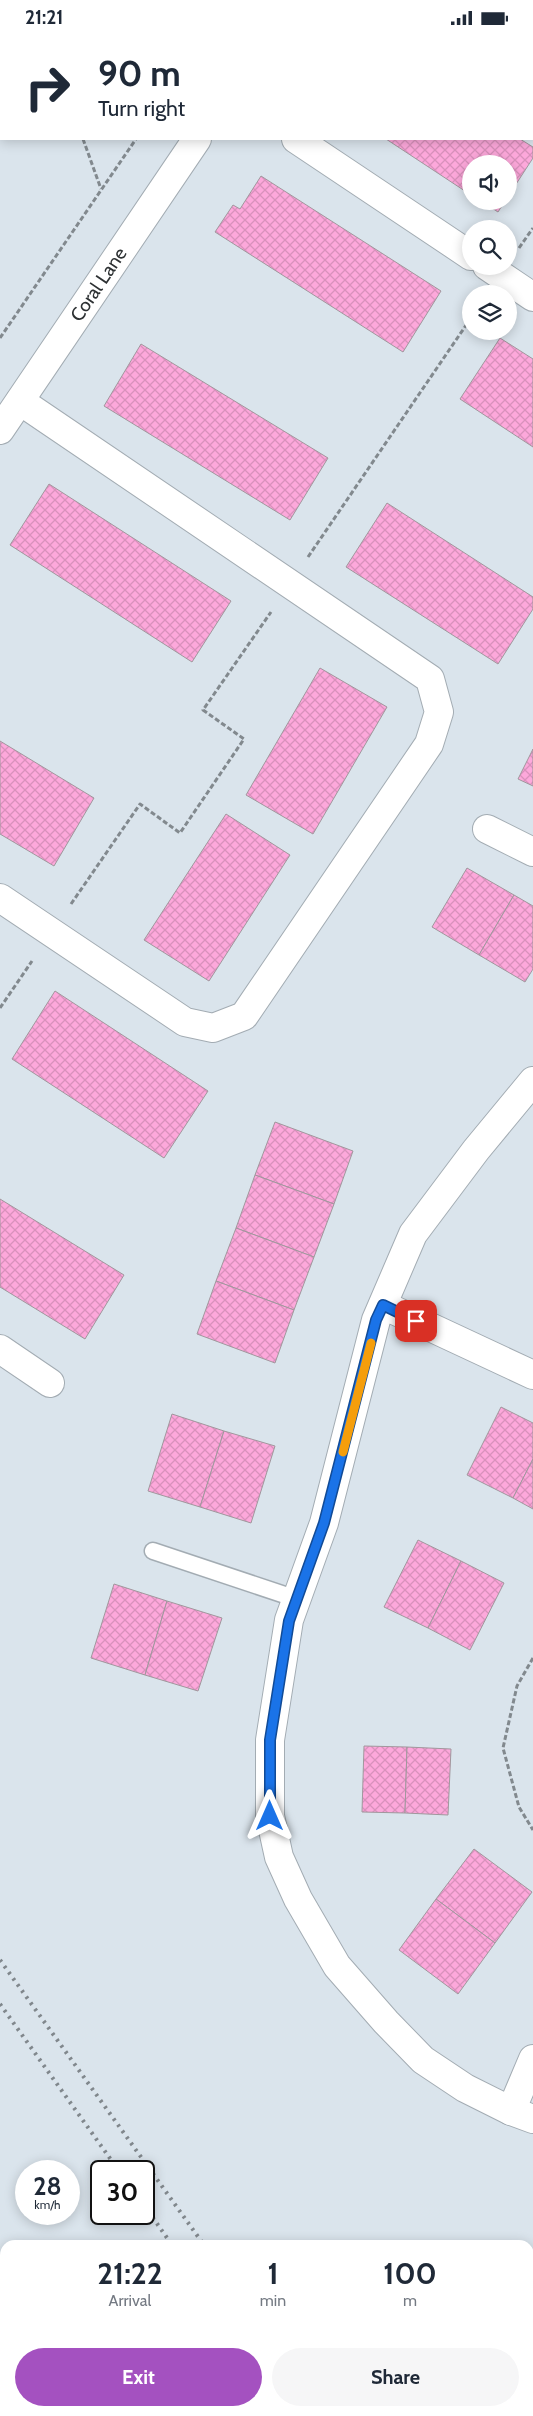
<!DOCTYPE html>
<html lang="en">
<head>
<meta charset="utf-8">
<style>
	body { margin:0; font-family:Cabin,sans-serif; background:#f6f6f7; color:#1f2937; height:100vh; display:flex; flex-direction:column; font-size:19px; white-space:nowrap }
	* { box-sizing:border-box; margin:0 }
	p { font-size:16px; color:#747a83 }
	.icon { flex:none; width:28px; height:28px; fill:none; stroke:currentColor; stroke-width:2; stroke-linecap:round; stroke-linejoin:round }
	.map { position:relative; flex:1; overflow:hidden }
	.side { position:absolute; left:0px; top:2205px; width:534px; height:176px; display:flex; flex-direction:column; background:#fff; border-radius:15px 15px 0 0; box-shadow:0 2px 12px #0003 }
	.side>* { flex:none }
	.banner { position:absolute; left:0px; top:0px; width:534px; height:105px; box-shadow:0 2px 12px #0003; background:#fff; color:#1f2937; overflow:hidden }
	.tools { position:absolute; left:462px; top:120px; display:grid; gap:10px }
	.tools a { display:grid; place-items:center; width:55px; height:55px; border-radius:50%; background:#fff; box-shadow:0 2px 12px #0003; font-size:25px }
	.speed { position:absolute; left:15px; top:2125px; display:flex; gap:10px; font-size:25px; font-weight:700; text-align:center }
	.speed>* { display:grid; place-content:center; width:65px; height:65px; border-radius:50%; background:#fff; box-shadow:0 2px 12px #0003; line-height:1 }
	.speed small { font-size:12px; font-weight:400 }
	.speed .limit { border:2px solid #111; border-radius:8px; background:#fff; color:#111 }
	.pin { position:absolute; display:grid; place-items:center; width:42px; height:42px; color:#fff; margin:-21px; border-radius:10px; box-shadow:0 2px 8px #0006 }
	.me { position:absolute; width:55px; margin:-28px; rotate:0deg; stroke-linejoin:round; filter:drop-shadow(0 0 4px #0008) }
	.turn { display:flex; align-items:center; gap:18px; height:105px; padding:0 15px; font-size:22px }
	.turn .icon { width:65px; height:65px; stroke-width:2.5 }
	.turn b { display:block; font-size:35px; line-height:42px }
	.eta { display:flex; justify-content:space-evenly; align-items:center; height:85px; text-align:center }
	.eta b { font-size:30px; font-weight:700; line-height:35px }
	.primary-button { display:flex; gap:10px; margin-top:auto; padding:10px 15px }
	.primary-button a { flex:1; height:58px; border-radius:30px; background:#a451c0; color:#fff; font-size:20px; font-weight:700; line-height:58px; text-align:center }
	.primary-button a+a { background:#f6f6f7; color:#1f2937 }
	.status { display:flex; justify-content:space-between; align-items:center; height:35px; padding:0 25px; background:#fff; direction:ltr }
	.status svg { height:14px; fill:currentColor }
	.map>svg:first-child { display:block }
	.building { fill:url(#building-cross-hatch); stroke:#a1979d }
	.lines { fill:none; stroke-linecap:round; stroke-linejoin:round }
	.service-casing { stroke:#a3acb3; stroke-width:19 }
	.minor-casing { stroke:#a3acb3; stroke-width:30 }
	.path { stroke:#82898e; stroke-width:3; stroke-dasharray:5 2.5; stroke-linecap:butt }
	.service { stroke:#fff; stroke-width:16 }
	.minor { stroke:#fff; stroke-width:28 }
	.rail { stroke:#80878c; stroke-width:4; stroke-dasharray:2.5 5; stroke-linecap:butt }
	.route-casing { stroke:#114b97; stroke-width:12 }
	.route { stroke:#1a73e8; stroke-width:9 }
	.slow { stroke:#f59e0b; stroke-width:9 }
	.labels { text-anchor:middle; stroke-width:5; stroke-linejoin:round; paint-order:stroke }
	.street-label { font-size:19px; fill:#2d3133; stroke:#fff }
</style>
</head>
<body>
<div class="status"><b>21:21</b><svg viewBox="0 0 49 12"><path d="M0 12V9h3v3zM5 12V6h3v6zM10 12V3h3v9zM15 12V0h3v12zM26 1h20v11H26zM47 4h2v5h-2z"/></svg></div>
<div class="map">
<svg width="533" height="2381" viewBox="0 0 533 2381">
	<defs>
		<pattern id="building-cross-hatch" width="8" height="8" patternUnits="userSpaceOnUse" patternTransform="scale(1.25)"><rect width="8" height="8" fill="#fda8db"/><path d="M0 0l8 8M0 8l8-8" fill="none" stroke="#d991bc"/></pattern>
	</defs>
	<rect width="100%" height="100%" fill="#dae4ec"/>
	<g class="building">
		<path d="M386,104H520L533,112V123L509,160V129H471V160Z"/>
		<path d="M261,141L441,256L403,317L215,197L233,170L240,174Z"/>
		<path d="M481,166H505L498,177Z"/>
		<path d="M500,303L533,324V412L460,364Z"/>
		<path d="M141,309L328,423L290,485L104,371Z"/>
		<path d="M49,449L231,566L192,627L10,510Z"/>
		<path d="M387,468L533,562V574L498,629L346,532Z"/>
		<path d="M320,633L387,672L313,799L246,760Z"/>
		<path d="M0,706L94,763L54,831L0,799Z"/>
		<path d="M533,714V751L518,744Z"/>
		<path d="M226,779L290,820L209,946L144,905Z"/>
		<path d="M467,833L514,860L479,920L432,892Z"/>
		<path d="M514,860L533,871V934L525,947L479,920Z"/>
		<path d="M55,956L208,1056L164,1123L12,1024Z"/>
		<path d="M275,1087L353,1116L334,1169L255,1140Z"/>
		<path d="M255,1140L334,1169L314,1222L236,1193Z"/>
		<path d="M0,1164L124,1240L85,1304L0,1252Z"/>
		<path d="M236,1193L314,1222L294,1275L216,1246Z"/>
		<path d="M216,1246L294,1275L275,1328L197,1299Z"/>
		<path d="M501,1372L533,1388V1424L513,1463L467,1440Z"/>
		<path d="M172,1379L224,1396L200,1472L148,1456Z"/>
		<path d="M224,1396L275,1411L251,1488L200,1472Z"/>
		<path d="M533,1424V1474L513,1463Z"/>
		<path d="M418,1505L461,1526L428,1593L384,1572Z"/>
		<path d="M461,1526L504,1548L470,1615L428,1593Z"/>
		<path d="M114,1549L167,1566L145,1640L91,1623Z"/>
		<path d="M167,1566L222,1583L198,1656L145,1640Z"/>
		<path d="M364,1711L407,1712L405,1778L362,1777Z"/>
		<path d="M407,1712L451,1714L448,1780L405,1778Z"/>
		<path d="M474,1814L532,1857L495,1908L436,1864Z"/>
		<path d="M436,1864L495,1908L458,1959L399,1915Z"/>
		<path d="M0,2269L5,2273V2321L0,2326Z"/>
		<path d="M7,2376H80L83,2381H1Z"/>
	</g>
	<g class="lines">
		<defs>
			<path id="service" d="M153,1516L297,1564"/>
			<g id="minor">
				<path d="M266,1L267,0"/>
				<path d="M296,104L471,221"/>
				<path d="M487,231L533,262"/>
				<path d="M0,395L197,104"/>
				<path d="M487,794L533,817"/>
				<path d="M0,863L185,987L213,993L244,981L429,709L439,677L430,644L20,366"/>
				<path d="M533,1046L476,1115L413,1199L376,1285L324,1488L289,1585L270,1705V1781L279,1822L298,1864L337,1931L386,1987L423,2025L465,2053L511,2076L533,2084"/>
				<path d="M383,1270L533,1340"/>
				<path d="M0,1314L50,1348"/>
				<path d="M511,2076L533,2024"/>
			</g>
		</defs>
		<use href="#service" class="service-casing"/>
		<use href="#minor" class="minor-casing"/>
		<g class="path">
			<path d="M206,1L207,0"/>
			<path d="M0,13H1"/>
			<path d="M83,104L101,154"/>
			<path d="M519,213L533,193"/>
			<path d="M0,303L136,104"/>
			<path d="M308,522L471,283"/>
			<path d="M71,869L140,769L180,798L244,704L203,675L271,577"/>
			<path d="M0,973L32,926"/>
			<path d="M533,1623L517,1651L503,1713L519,1772L533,1795"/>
		</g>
		<use href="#service" class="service"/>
		<use href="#minor" class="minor"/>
		<g class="rail">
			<path d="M0,1925L204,2210"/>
			<path d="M0,1969L119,2136"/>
			<path d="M144,2170L172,2210"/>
			<path d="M291,2376L294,2381"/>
			<path d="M323,2376L327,2381"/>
		</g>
	</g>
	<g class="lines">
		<defs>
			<path id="route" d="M270,1781V1705L289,1586L324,1488L376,1285L383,1270L416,1286"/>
		</defs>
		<use href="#route" class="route-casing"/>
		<use href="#route" class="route"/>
		<path class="slow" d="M343,1417L371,1308"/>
	</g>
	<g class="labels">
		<g class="street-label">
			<text transform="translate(98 249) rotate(-56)" y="7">Coral Lane</text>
		</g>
	</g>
</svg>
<div class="tools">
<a><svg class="icon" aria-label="sound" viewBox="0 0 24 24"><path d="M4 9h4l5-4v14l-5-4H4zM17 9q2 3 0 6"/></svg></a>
<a><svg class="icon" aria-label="search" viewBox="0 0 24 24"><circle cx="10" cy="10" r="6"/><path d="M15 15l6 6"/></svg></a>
<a><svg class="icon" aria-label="layers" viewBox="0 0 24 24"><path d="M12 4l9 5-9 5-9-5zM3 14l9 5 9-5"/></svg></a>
</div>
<div class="speed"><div>28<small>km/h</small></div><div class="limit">30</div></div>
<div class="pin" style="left:416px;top:1286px;background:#d93025"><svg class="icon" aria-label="arrive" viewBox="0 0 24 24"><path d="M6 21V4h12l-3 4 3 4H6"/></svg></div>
<svg class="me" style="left:270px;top:1781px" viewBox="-20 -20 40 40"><path d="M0-17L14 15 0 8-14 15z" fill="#1a73e8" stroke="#fff" stroke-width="4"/></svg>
<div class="banner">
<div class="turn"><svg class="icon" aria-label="right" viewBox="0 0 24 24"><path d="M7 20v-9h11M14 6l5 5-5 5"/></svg><div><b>90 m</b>Turn right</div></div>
</div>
<section class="side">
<div class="eta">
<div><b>21:22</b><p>Arrival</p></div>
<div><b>1</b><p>min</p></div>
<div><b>100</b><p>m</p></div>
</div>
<div class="primary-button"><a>Exit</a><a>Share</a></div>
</section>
</div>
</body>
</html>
